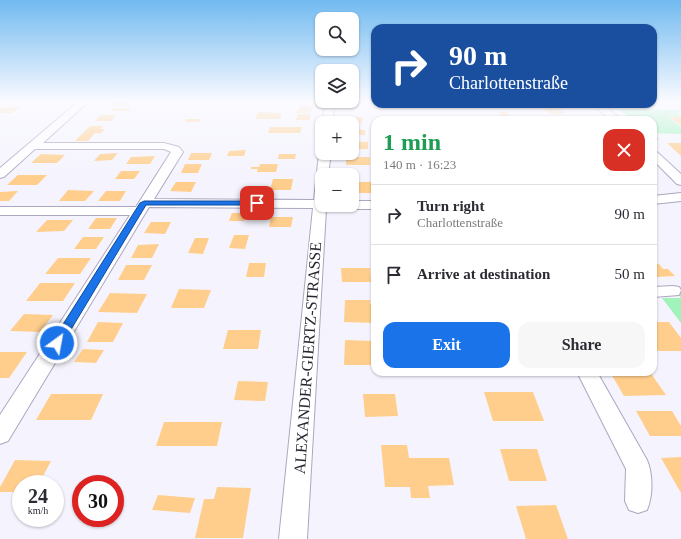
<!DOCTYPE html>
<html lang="en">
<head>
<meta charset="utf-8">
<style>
	body { margin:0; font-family:"Times New Roman",serif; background:#f7f7f7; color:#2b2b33; height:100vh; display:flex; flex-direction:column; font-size:15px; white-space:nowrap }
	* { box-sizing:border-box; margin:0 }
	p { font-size:13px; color:#7c7c81 }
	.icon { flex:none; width:22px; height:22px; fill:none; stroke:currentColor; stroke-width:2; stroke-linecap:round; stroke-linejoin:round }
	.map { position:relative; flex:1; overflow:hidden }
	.drawer { position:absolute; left:371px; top:116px; width:286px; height:260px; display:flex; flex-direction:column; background:#fff; border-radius:12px; box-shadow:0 1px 3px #0004 }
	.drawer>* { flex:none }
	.hud { position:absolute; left:371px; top:24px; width:286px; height:84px; border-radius:12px; box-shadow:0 1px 3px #0004; background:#1a4fa0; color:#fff; overflow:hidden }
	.fabs { position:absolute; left:315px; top:12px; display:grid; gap:8px }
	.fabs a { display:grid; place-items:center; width:44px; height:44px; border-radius:8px; background:#fff; box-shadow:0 1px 3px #0004; font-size:20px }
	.speed { position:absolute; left:12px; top:475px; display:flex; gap:8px; font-size:20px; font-weight:700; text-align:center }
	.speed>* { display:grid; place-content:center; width:52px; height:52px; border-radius:50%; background:#fff; box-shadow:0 1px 3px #0004; line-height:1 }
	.speed small { font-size:10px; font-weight:400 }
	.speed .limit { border:6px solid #d22; background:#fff; color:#111 }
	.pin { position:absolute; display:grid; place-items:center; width:34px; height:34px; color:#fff; margin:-17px; border-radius:8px; box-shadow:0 2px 6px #0006 }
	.me { position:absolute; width:44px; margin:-22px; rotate:32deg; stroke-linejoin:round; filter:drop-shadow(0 0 3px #0008) }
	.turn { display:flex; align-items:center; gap:14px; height:84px; padding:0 12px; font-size:18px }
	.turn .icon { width:52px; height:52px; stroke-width:2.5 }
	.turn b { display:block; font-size:28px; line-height:34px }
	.round { display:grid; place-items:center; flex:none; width:42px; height:42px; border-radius:12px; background:#f7f7f7 }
	.headline { display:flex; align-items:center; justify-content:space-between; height:68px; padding:0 12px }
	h1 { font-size:24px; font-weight:700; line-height:30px; color:#1e9e55 }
	.primary-button { display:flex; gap:8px; margin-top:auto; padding:8px 12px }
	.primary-button a { flex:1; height:46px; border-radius:12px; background:#1a73e8; color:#fff; font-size:16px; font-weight:700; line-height:46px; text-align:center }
	.primary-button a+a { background:#f7f7f7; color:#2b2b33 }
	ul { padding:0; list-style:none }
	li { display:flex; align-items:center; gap:12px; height:60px; padding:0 12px; border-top:1px solid #e1e1e2 }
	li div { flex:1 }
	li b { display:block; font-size:15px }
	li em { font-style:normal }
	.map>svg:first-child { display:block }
	.green { fill:#9ff3bb }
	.building { fill:#ffce8c }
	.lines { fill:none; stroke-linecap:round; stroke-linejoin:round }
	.service-casing { stroke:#aba7bf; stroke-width:2 }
	.minor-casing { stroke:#aba7bf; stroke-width:2 }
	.service { fill:#fff; fill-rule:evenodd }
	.minor { fill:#fff; fill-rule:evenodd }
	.route { fill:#1a73e8; stroke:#114b97 }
	.labels { text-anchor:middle; stroke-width:3; stroke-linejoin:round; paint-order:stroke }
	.near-street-label { font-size:16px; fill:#282630; stroke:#fff }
</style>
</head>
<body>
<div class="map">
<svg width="681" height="539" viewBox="0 0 681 539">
	<rect width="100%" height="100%" fill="#f5f4fe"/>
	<g class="green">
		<path d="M618,109L681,110V113H678L681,117H669L678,125H681V134L653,133V120H633Z"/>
		<path d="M681,287V323L662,298H681L674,288Z"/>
	</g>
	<g class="building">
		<path d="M113,101H130L125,106H109Z"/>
		<path d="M483,104H505L506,105L485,106Z"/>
		<path d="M301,105L313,106L312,111H308V113H295V111H298Z"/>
		<path d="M2,107H20L12,113H0V109Z"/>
		<path d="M114,108H131L129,111H112Z"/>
		<path d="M545,108H558L565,113L551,114L543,109H546Z"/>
		<path d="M258,112L282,113L280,119H255Z"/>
		<path d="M498,112H506L510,115L502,116Z"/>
		<path d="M298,114H311L310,120H296Z"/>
		<path d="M100,115H116L111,121H95Z"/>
		<path d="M346,117H363L362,123H345Z"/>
		<path d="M670,117H681V124H678Z"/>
		<path d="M186,119H201L199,122H185Z"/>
		<path d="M90,126H103L100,129H105L101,133H95L88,141H75Z"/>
		<path d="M270,127H302L300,133H268Z"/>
		<path d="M352,129L365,130V135H352Z"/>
		<path d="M352,141L368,142V149H352Z"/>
		<path d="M667,143H681V156Z"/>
		<path d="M246,150L244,156H227L229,151Z"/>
		<path d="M118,153L112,160L94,161L100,154Z"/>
		<path d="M191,153H212L209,160H188Z"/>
		<path d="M41,154L65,155L57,163H31Z"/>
		<path d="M279,154H296L295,159H278Z"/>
		<path d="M155,156L150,164H126L131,157Z"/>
		<rect x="346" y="157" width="24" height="8"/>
		<path d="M185,164H202L198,173H181Z"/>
		<path d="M260,164H278L276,172H257L258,169H251V167H259Z"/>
		<path d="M121,171H140L134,179H115Z"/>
		<path d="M18,175H47L37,185H7Z"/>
		<path d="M273,179H293L291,190H270Z"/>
		<path d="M176,182H196L191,192L170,191Z"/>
		<path d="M352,182H372L373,193H352Z"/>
		<path d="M68,190L94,191L85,201H59Z"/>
		<path d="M18,191L9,201H0V192Z"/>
		<path d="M106,191H126L120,201H98Z"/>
		<path d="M232,213H246L244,221H229Z"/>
		<path d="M271,217H293L291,227H269Z"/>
		<path d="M96,218H117L110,229H88Z"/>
		<path d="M47,220H73L64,231L36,232Z"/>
		<path d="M151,222H171L165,234L144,233Z"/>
		<path d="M234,235H249L245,249L229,248Z"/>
		<path d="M83,237H104L96,249H74Z"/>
		<path d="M195,238H209L203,254L188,253Z"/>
		<path d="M159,244L152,258H131L138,245Z"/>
		<path d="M58,258H91L80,274H45Z"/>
		<path d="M249,263H266L264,277H246Z"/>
		<path d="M653,264H659L663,269H668L675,276L657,277L653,273Z"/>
		<path d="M126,265H152L144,280H118Z"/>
		<path d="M341,268H370L371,282H342Z"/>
		<path d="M40,283H75L63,301H26Z"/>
		<path d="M179,289L211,290L204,308H171Z"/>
		<path d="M110,293L147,294L137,313L98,312Z"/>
		<path d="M345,300H370V304H375L374,323L344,322Z"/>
		<path d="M24,314L53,315L40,332L10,331Z"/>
		<path d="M98,322L123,323L113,342H87Z"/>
		<path d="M653,322H669L681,338V351H658L653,345Z"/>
		<path d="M228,330H261L258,349H223Z"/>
		<path d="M345,340L375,341V365H344Z"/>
		<path d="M83,349L104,350L96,363L74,362Z"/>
		<path d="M0,352H27L9,378H0Z"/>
		<path d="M610,372H650L666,395L624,396Z"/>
		<path d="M238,381L268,382L265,401L234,400Z"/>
		<path d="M484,392H533L544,421H493Z"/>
		<path d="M51,394H103L91,420H36Z"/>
		<path d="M363,394H395L398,416L365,417Z"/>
		<path d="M636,411H672L681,426V436H650Z"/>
		<path d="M164,422H222L217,446H156Z"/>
		<path d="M381,445H407L409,458H449L454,485L428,486L430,498H411L410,487H385Z"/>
		<path d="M500,449H537L547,481H509Z"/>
		<path d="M681,457V493L661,458Z"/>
		<path d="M15,460L51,461L39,484H21V492H0V487Z"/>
		<path d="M217,487L251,488L243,538H195L204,499H214Z"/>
		<path d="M158,495L195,498L190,513L152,510Z"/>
		<path d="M556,505L568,539H526L516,506Z"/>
	</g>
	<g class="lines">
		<defs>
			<g id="service">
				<path d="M612,117L632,118L634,119H614L612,118Z"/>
				<path d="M653,137L656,138L657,139L653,141Z"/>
			</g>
			<g id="minor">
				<path d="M79,101H89L43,143H164L179,147L183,152L154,199L314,200L319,153L322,150V153H331L328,175H322V205H352V201H375V209H326L307,539H279L313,208L149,207L8,441L0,444V415L130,215H0V207H136L171,152L164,149H35L4,177L0,178V168Z"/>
				<path d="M325,101H334L333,123H323Z"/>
				<path d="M593,104H603L621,120H610Z"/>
				<path d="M653,151L657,152L681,174V185L677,184L653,160Z"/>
				<path d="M681,193V201L653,204V196Z"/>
				<path d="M673,286L679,287L681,290L679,295L653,297V287Z"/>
				<path d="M577,372H597L647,460C653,474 653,496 647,510L638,513L629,510L625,501L626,469Z"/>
			</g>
		</defs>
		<use href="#service" class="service-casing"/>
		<use href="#minor" class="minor-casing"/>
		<use href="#service" class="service"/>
		<use href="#minor" class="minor"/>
	</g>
	<linearGradient id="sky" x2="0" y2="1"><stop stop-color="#71baf0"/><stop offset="0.57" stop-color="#fafaff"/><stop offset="1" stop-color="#fafaff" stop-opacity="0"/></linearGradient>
	<rect width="681" height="177" fill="url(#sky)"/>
	<path class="route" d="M144,201H257L261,203L257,205H146L61,346H53L52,343L53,340L140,203Z"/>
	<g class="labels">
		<g class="near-street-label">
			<text transform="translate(307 358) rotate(-86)" y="6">ALEXANDER-GIERTZ-STRASSE</text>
		</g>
	</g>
</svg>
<div class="fabs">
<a><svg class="icon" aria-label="search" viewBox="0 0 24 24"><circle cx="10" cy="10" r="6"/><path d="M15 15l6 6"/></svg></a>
<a><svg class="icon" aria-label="layers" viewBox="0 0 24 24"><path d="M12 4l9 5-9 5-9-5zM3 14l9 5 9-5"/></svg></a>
<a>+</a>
<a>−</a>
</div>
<div class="speed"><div>24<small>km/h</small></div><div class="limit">30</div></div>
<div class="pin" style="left:257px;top:203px;background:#d93025"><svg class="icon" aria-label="arrive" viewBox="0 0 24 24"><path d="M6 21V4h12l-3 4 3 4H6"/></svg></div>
<svg class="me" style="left:57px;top:343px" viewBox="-20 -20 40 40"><circle r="17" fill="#1a73e8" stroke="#fff" stroke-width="3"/><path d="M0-11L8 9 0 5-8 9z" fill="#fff"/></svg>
<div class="hud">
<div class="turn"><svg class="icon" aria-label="right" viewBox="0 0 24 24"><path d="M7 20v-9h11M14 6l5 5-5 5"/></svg><div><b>90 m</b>Charlottenstraße</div></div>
</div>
<section class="drawer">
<div class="headline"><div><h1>1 min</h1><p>140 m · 16:23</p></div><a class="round" style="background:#d93025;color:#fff"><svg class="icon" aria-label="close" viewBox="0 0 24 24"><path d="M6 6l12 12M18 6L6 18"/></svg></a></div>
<ul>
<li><svg class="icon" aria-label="right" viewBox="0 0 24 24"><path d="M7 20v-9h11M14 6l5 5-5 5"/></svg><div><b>Turn right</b><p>Charlottenstraße</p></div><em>90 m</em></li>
<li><svg class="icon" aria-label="arrive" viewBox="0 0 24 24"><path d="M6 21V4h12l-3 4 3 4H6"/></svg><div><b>Arrive at destination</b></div><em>50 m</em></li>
</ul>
<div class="primary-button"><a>Exit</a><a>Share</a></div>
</section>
</div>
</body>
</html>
